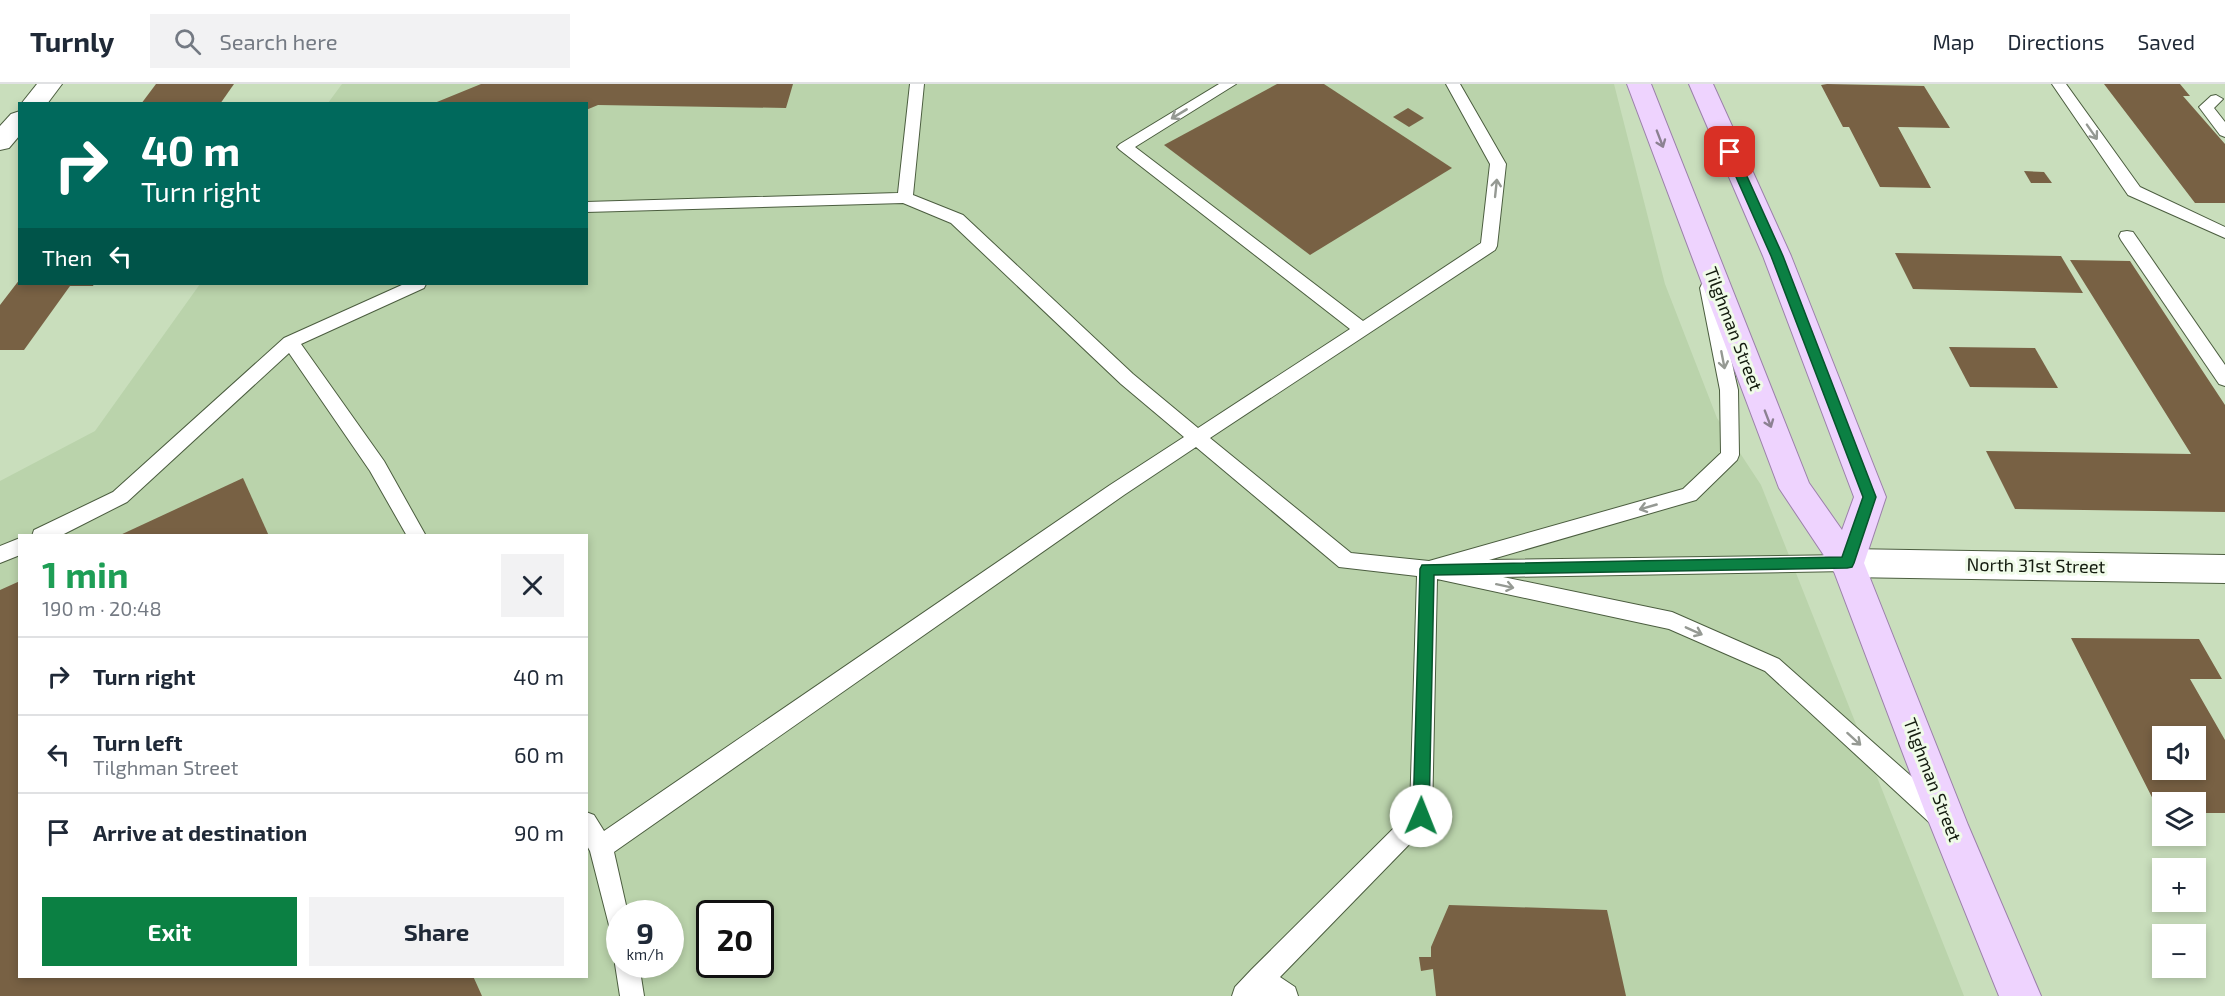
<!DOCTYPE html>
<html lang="en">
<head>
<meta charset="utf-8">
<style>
	body { margin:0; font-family:"Exo 2",sans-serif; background:#f2f2f3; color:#1f2937; height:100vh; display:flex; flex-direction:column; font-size:22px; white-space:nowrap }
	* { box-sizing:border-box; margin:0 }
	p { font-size:20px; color:#747a83 }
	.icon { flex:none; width:33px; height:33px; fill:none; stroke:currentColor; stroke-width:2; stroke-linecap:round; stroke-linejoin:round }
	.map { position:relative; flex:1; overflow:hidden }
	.drawer { position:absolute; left:18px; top:450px; width:570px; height:444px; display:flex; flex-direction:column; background:#fff; border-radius:0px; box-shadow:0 3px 9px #0003 }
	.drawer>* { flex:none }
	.banner { position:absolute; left:18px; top:18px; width:570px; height:183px; border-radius:0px; box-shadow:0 3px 9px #0003; background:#00695c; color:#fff; overflow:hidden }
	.controls { position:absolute; left:2152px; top:642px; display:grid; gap:12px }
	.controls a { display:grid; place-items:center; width:54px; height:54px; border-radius:0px; background:#fff; box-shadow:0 3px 9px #0003; font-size:30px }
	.speed { position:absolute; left:606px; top:816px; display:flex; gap:12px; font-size:30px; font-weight:700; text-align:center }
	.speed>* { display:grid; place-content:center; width:78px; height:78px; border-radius:50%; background:#fff; box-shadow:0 3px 9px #0003; line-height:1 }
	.speed small { font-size:15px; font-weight:400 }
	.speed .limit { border:3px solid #111; border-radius:9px; background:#fff; color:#111 }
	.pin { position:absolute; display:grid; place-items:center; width:51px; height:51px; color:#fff; margin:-26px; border-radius:12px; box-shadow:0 3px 9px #0006 }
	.me { position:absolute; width:66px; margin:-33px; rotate:1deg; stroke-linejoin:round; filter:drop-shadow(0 0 4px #0008) }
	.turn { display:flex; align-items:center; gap:21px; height:126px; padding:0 24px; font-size:27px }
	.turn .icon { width:78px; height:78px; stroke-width:2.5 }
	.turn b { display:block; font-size:42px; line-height:51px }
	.then { display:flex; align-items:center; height:57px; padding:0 24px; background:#0003; gap:12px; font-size:22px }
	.round { display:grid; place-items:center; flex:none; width:63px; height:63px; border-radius:0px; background:#f2f2f3 }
	.head { display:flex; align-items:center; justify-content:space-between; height:102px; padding:0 24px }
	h1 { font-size:36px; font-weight:700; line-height:45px; color:#1e9e55 }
	.primary-button { display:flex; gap:12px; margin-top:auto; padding:12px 24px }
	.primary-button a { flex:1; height:69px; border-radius:0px; background:#0b8043; color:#fff; font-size:24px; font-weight:700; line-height:69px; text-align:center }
	.primary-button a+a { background:#f2f2f3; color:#1f2937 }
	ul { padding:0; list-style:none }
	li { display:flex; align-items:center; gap:18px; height:78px; padding:0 24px; border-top:2px solid #e0e1e3 }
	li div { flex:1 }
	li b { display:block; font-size:22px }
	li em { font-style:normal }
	header { display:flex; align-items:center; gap:36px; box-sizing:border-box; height:84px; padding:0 30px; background:#fff; border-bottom:2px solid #e0e1e3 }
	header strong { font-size:28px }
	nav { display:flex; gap:33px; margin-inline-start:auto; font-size:21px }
	.search { width:420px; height:54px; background:#f2f2f3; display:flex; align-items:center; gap:15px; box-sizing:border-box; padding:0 21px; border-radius:0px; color:#747a83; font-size:22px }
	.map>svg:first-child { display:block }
	.built { fill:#bad3ab; fill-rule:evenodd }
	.building { fill:#786144; fill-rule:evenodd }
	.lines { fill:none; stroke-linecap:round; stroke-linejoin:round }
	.lane-casing { stroke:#4b5d3f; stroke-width:2 }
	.street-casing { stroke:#4b5d3f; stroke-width:2 }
	.primary-casing { stroke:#9b80aa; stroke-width:2 }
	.lane { fill:#fff; fill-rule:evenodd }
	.street { fill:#fff; fill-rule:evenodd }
	.primary { fill:#eed3fe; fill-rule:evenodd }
	.oneway { stroke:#959993 }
	.oneway2 { stroke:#8c8192 }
	.route { fill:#0b8043; stroke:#07532c; stroke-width:1.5 }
	.labels { text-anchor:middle; stroke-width:6; stroke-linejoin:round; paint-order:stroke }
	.street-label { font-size:18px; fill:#141c0f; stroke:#f0fbe9 }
</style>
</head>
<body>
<header>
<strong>Turnly</strong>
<div class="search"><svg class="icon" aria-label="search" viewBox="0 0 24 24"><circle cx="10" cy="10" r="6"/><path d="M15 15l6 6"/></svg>Search here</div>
<nav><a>Map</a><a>Directions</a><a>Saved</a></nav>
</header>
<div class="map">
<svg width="2225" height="912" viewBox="0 0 2225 912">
	<rect width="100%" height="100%" fill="#c9debc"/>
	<path class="built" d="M342,0H1614L1665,200L1717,334L1761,401L1964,912H0V397L95,347L200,200H586V20L328,19ZM20,452H586V892H20ZM620,830H670V880H620ZM710,830H760V880H710Z"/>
	<g class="building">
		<path d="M156,0H234L220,20H141Z"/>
		<path d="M481,0H793L786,24L598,21L586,26V20H432Z"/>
		<path d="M1277,0H1324L1452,84L1310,171L1164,61Z"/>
		<path d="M1827,0L1924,2L1950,44L1898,43L1931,104L1880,103L1849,43H1843L1821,1Z"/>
		<path d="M2104,0H2180L2190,12H2183L2225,60V119H2195Z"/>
		<path d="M1408,24L1424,34L1409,43L1393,33Z"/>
		<path d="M2024,87L2044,88L2052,99H2031Z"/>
		<path d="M1895,169L2061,172L2083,209L1913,205Z"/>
		<path d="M2070,176L2130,177L2225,321V428L2015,425L1986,367L2191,370Z"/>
		<path d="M20,195V200H94L93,202H70L24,266H0V221Z"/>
		<path d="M1949,263L2035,264L2058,304L1970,303Z"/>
		<path d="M243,394L269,452H118Z"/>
		<path d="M20,497V892H473L482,912H0V506Z"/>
		<path d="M2071,554L2199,555L2222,595H2190L2225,656V729H2196V718H2163V729H2160ZM2163,652H2196V686H2163Z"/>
		<path d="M1449,821L1607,826L1626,912H1436L1433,885L1421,887L1419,873H1431V863Z"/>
	</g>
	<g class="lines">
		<defs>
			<g id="lane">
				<path d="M910,0H924L913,111L963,131L1133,290L1198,344L1350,245L1120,66L1117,63L1120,60L1219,0H1236L1135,63L1363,237L1481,159L1490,80L1446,0H1460L1506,80L1497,162L1495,166L1210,354L1351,469L1429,477L1683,405L1721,369L1720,306L1700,204L1702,200H1714L1738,306L1739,371L1737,376L1696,416L1489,476L1847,471L1854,473L1857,479L1854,485L1847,487L1503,493L1672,528L1779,575L1946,723L1949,731L1946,739L1938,742L1930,739L1765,587L1669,545L1437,495L1432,732L1429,740L1280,893L1295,903L1298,912H1232L1235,903L1252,885L1410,728L1417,492L1339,483L1196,363L1124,411L614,768L628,830H620V857L612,853L590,767L586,760V728L594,731L604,747L1110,401L1184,353L1121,300L951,139L903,119L586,128V118L898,109Z"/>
				<path d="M2052,0H2066L2140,103L2225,143V154L2128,111Z"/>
				<path d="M2216,11L2223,15L2214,24L2225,38V53L2220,51L2199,23L2211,12Z"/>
				<path d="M2127,147L2133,148L2225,281V302L2219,300L2121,156L2119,152L2121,148Z"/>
				<path d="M404,200H426L424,204L301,260L384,377L426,452H407L370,387L289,269L127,418L60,452H32L34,446L113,408L284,254Z"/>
				<path d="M20,454V471L0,479V462Z"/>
				<path d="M618,871L620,880H639L644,912H620L615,880Z"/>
			</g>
			<g id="street">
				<path d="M37,0H62L47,20H21Z"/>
				<path d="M20,27V51L9,64L0,66V42L11,30Z"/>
				<path d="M1847,465L2225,471V499L1847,493L1835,489L1830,479L1835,469Z"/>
			</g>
			<path id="primary" d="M1627,0H1651L1809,399L1842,446L1854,413L1763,172L1689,0H1713L1791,172L1886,413L1864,479L1968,741L2041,912H1999L1930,741L1833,485L1779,404Z"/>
		</defs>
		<use href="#lane" class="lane-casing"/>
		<use href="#street" class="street-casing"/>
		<use href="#primary" class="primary-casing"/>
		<use href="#lane" class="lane"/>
		<use href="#street" class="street"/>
		<use href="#primary" class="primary"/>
	</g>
	<defs><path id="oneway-shaft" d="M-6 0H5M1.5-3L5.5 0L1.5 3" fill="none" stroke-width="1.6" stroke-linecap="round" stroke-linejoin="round" transform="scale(1.5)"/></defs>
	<g class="oneway">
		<use href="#oneway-shaft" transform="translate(1179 30) rotate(149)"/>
		<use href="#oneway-shaft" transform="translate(2092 48) rotate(55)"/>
		<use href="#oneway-shaft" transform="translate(1496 104) rotate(-84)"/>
		<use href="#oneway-shaft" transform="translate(1723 276) rotate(79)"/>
		<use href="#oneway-shaft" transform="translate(1648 423) rotate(164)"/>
		<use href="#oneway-shaft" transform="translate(1505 502) rotate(12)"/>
		<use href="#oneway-shaft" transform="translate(1694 547) rotate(24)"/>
		<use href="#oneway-shaft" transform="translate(1854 655) rotate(42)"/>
	</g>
	<g class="oneway2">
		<use href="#oneway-shaft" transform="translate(1660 55) rotate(69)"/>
		<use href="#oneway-shaft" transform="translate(1768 335) rotate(69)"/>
	</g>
	<path class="route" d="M1730,65L1736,68L1783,172L1876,413L1854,479L1852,483L1847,484L1434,491L1429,732L1427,737L1421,740L1416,737L1413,732L1420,485L1422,481L1842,473L1863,413L1771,172L1725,68Z"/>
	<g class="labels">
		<g class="street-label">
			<text transform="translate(1733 245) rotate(69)" y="6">Tilghman Street</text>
			<text transform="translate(2036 482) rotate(1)" y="6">North 31st Street</text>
			<text transform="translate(1932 696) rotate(69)" y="6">Tilghman Street</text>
		</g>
	</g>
</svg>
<div class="controls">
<a><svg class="icon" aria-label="sound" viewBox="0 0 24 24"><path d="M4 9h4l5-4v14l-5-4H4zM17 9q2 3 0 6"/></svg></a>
<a><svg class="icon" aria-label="layers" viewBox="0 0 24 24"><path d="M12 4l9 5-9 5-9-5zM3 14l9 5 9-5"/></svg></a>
<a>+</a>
<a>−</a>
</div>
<div class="speed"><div>9<small>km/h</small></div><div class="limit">20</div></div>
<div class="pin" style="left:1730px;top:68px;background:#d93025"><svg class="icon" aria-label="arrive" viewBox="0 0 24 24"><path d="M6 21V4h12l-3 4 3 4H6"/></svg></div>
<svg class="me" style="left:1421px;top:732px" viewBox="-20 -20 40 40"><circle r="19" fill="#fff"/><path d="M0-13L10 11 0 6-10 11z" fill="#0b8043"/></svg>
<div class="banner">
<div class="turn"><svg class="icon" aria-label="right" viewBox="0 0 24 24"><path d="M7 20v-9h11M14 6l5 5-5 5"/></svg><div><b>40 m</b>Turn right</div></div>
<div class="then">Then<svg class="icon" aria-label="left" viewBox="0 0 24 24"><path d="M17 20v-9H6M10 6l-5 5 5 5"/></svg></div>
</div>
<section class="drawer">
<div class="head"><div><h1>1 min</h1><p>190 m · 20:48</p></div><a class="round"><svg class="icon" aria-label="close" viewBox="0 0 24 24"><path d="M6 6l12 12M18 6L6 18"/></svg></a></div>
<ul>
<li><svg class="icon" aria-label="right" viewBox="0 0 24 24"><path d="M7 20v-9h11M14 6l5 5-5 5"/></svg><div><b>Turn right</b></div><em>40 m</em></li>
<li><svg class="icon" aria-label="left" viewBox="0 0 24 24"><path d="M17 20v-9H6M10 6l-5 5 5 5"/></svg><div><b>Turn left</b><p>Tilghman Street</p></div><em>60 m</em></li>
<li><svg class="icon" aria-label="arrive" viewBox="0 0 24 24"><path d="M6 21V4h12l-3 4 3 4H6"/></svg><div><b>Arrive at destination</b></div><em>90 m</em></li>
</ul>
<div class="primary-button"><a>Exit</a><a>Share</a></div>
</section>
</div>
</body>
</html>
